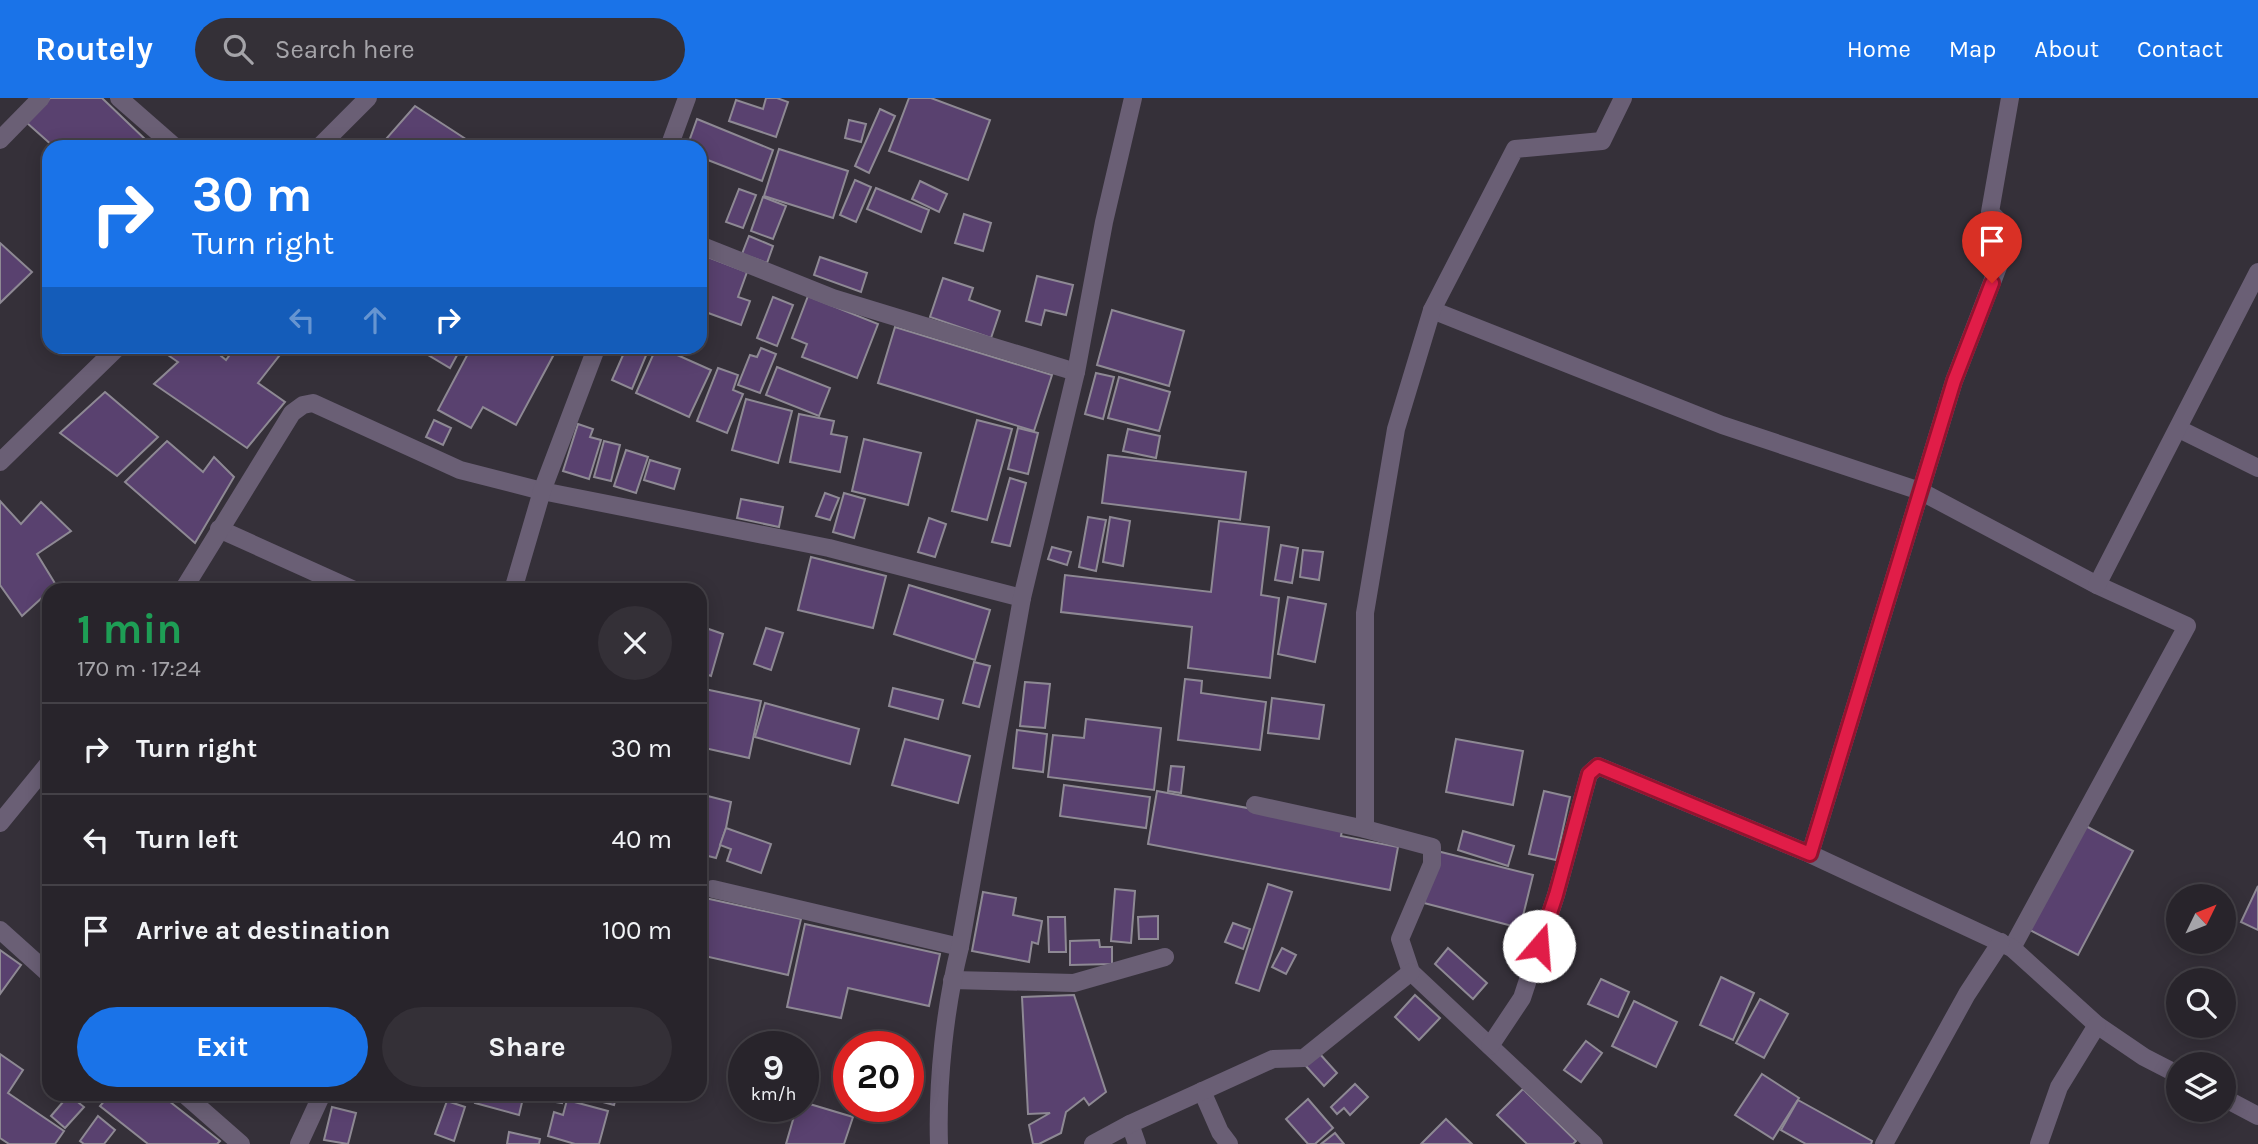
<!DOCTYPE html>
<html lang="en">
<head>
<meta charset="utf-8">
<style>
	body { margin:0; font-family:Karla,sans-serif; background:#343037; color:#f1f3f6; height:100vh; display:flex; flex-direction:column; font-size:26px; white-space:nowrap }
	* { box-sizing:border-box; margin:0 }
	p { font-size:23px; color:#a5a4a9 }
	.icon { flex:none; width:38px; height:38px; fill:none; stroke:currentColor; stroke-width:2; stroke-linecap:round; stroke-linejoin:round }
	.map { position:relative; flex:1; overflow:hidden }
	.panel { position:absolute; left:42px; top:485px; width:665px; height:518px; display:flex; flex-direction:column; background:#28242b; border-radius:21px; box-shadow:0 4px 18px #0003,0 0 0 2px #444147 }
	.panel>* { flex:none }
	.guide { position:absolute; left:42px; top:42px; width:665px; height:214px; border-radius:21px; box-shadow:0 4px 18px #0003,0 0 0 2px #444147; background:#1a73e8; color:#fff; overflow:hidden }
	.needle { width:46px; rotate:47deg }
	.controls { position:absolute; left:2166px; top:786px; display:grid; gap:14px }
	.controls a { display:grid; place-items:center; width:70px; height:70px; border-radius:50%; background:#28242b; box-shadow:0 4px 18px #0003,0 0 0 2px #444147; font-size:35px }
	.speed { position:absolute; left:728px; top:933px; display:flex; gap:14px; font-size:35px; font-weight:700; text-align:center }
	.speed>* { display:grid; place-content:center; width:91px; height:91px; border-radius:50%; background:#28242b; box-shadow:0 4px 18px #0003,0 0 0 2px #444147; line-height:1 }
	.speed small { font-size:18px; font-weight:400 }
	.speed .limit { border:10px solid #d22; background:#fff; color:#111 }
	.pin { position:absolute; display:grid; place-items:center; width:60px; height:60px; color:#fff; margin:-72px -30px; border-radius:50% 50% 50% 0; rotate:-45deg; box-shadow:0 0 7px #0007 }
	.pin .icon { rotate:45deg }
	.me { position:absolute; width:77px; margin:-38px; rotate:18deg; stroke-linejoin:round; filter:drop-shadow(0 0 5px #0008) }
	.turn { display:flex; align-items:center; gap:24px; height:147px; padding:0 35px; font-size:32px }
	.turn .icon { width:91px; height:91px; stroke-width:2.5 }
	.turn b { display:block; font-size:49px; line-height:60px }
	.lanes { display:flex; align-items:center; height:66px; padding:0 35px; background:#0003; justify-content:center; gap:35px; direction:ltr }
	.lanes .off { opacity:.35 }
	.round { display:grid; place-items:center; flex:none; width:74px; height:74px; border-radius:37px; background:#343037 }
	.overview { display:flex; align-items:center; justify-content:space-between; height:119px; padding:0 35px }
	h1 { font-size:42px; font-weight:700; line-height:52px; color:#1e9e55 }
	.primary-button { display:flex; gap:14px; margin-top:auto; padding:14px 35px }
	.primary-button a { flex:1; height:80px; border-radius:42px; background:#1a73e8; color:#fff; font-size:28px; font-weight:700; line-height:80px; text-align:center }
	.primary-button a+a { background:#343037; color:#f1f3f6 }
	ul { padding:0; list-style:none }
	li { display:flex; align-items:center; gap:21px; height:91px; padding:0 35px; border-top:2px solid #444147 }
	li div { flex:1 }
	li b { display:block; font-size:26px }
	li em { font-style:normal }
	header { display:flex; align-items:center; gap:42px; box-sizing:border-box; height:98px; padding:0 35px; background:#1a73e8; color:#fff }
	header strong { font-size:33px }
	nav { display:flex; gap:38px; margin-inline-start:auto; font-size:24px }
	.search { width:490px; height:63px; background:#343037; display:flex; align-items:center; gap:18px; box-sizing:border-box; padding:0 24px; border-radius:38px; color:#a5a4a9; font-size:26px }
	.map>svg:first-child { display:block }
	.building { fill:#59416f; stroke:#8e8994; stroke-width:2 }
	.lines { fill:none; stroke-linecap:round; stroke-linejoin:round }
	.minor { stroke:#6a5f75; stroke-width:18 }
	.route-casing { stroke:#92132f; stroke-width:18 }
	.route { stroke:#e11d48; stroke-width:12 }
</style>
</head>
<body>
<header>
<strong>Routely</strong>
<div class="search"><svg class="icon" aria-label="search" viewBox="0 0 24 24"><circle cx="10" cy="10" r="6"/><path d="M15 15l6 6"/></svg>Search here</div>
<nav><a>Home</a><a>Map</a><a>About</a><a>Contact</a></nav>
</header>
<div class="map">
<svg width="2258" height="1046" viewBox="0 0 2258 1046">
	<rect width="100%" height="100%" fill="#353039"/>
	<g class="building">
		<path d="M50,0H102L147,43L141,49H54L27,25Z"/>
		<path d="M766,0H777L788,4L776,39L729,23L736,2L763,11Z"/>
		<path d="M909,0H931L990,22L968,82L889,53Z"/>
		<path d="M415,8L478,49H397L386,41Z"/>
		<path d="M880,11L895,18L869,75L855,68Z"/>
		<path d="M697,21L773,52L762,83L700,59V49H687Z"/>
		<path d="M849,22L866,26L861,44L845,40Z"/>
		<path d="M779,51L848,73L833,120L764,98Z"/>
		<path d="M855,82L871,89L856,124L840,117Z"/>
		<path d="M920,83L947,96L939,114L912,101Z"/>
		<path d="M876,90L929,112L921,134L867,111Z"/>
		<path d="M739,91L756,97L743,130L726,124Z"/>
		<path d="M763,99L786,108L773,141L751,133Z"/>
		<path d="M964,116L991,125L983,153L955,145Z"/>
		<path d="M749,138L773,148L767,165L742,156Z"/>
		<path d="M0,145L32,174L0,205Z"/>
		<path d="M700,156L747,174L738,199L750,203L741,227L700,212Z"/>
		<path d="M820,159L867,175L861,194L814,177Z"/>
		<path d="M1037,178L1073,187L1066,217L1045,212L1041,227L1026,223Z"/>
		<path d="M943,180L973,190L969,202L1000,213L991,240L930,219Z"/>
		<path d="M808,198L878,226L857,280L802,259L807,246L792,240Z"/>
		<path d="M773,199L793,207L777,248L757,240Z"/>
		<path d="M1112,212L1184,233L1169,288L1097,267Z"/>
		<path d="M895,229L1052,277L1034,333L878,285Z"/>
		<path d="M155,248H209L226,262L236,248H269L279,258L258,285L285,304L247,350L154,286L178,264Z"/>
		<path d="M413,248H462L450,270Z"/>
		<path d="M472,248H536L553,258L516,327L483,309L471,330L438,312Z"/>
		<path d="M627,248H650L632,291L612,282Z"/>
		<path d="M657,248L711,272L689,319L636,295Z"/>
		<path d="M761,250L776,256L760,295L738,287L750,257L757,259Z"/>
		<path d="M777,269L830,290L819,318L766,297Z"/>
		<path d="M718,270L738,277L733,292L743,296L727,335L697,323Z"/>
		<path d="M1096,275L1114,279L1103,321L1085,316Z"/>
		<path d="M1119,279L1170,294L1159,333L1108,320Z"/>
		<path d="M105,294L158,339L117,378L60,335Z"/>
		<path d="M746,301L792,313L778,365L732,352Z"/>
		<path d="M799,316L834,323L831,336L847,339L840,374L790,364Z"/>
		<path d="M434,322L451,330L443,347L426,339Z"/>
		<path d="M977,322L1012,331L987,422L952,413Z"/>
		<path d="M578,326L593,331L590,339L601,342L589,381L563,373Z"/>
		<path d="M1018,330L1038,335L1028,376L1008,371Z"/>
		<path d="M1128,331L1160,338L1156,360L1123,353Z"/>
		<path d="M864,341L921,355L908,407L852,393Z"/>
		<path d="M167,343L203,374L214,359L234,379L195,445L125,384Z"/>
		<path d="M604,343L620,347L611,383L594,379Z"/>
		<path d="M626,352L648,359L636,395L614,388Z"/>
		<path d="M1108,357L1246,374L1240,422L1102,405Z"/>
		<path d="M650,362L680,371L674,391L644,382Z"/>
		<path d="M1010,380L1026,385L1010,448L992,444Z"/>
		<path d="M825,395L839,400L830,422L816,418Z"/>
		<path d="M844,395L865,401L854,440L833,434Z"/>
		<path d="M741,401L783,409L779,429L737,420Z"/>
		<path d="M0,403L21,426L41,404L71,433L37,456L56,487L22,518L0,487Z"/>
		<path d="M1088,419L1106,422L1096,473L1079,469Z"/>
		<path d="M1110,419L1130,423L1123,468L1103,464Z"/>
		<path d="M929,420L946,426L935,459L918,454Z"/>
		<path d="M1219,423L1269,429L1261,497L1279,500L1270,580L1188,570L1192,529L1061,514L1065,477L1211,494Z"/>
		<path d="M1281,447L1298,450L1292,485L1275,482Z"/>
		<path d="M1052,449L1071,454L1067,467L1048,461Z"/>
		<path d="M1303,452L1323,454L1319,482L1300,479Z"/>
		<path d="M811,459L886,478L873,530L798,512Z"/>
		<path d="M909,487L990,512L975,562L894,536Z"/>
		<path d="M1288,499L1326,506L1315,564L1278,556Z"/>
		<path d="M700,528L723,536L711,578L700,574Z"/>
		<path d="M766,530L783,535L771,572L754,566Z"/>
		<path d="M974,564L990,568L979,609L963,605Z"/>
		<path d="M1185,581L1202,583L1201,595L1266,604L1260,652L1178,642Z"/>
		<path d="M1025,584L1050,586L1045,630L1020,628Z"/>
		<path d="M700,590L761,603L749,660L700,649Z"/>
		<path d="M893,590L943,602L938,621L889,608Z"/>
		<path d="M1272,600L1324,607L1319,641L1268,635Z"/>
		<path d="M765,605L859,631L850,666L755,639Z"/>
		<path d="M1086,621L1161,630L1154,692L1048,679L1053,637L1084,640Z"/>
		<path d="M1017,632L1047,636L1043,674L1013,670Z"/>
		<path d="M905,641L970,658L958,705L892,687Z"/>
		<path d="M1456,641L1523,653L1513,707L1446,694Z"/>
		<path d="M1171,668L1184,669L1181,695L1168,693Z"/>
		<path d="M1064,687L1150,699L1146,730L1060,718Z"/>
		<path d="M1157,693L1343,728L1341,738L1398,749L1390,792L1148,746Z"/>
		<path d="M1544,693L1570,699L1556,762L1529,756Z"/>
		<path d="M700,696L731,704L726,730L716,760L700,756Z"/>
		<path d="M2082,726L2133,753L2078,857L2028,831Z"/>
		<path d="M726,730L771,746L761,775L727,763L731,751L720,747Z"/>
		<path d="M1463,733L1514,748L1508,768L1458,752Z"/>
		<path d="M1437,753L1533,777L1520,830L1424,805Z"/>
		<path d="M1268,786L1292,794L1259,893L1236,885Z"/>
		<path d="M2258,788V832L2241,824Z"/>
		<path d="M1115,791L1135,793L1131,845L1111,843Z"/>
		<path d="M983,794L1016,800L1013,817L1042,823L1038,846L1032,844L1029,864L972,853Z"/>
		<path d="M705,800L801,821L788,877L700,857V823Z"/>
		<path d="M1158,818V841H1139L1138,819Z"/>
		<path d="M1048,819H1065L1066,854H1049Z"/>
		<path d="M1233,825L1250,831L1243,851L1225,844Z"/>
		<path d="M805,826L940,856L929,908L848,890L841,920L787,909Z"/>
		<path d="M1099,842L1100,849H1112V866L1070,867V843Z"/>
		<path d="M1282,850L1296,857L1286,876L1272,869Z"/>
		<path d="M1448,850L1487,885L1473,901L1435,866Z"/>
		<path d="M0,852L21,867L0,896Z"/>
		<path d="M1721,879L1754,895L1733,942L1700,927Z"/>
		<path d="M1601,881L1629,894L1618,919L1588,906Z"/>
		<path d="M1074,897L1106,994L1089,1007L1084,1000L1066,1014L1061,1035L1039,1046H1033L1029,1027L1050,1015L1028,1016L1022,899Z"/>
		<path d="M1415,897L1440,920L1419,942L1395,919Z"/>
		<path d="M1760,901L1788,916L1764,960L1736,945Z"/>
		<path d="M1634,903L1677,924L1656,969L1612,948Z"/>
		<path d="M1586,943L1602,955L1581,984L1564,972Z"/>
		<path d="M1319,955L1337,975L1324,988L1305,967Z"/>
		<path d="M0,956L23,972L8,995L64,1033L55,1046H9L0,1040Z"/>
		<path d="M1762,976L1799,1000L1773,1041L1735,1017Z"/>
		<path d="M1355,986L1368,999L1350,1017L1344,1010L1337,1016L1331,1009Z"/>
		<path d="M1523,991L1576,1043L1573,1046H1527L1497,1017Z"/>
		<path d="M110,996H160L220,1043L217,1046H148L100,1008Z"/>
		<path d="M477,996H524L519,1017L475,1005Z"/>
		<path d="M533,996H564L562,1005L532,1000Z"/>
		<path d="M573,996H617L614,1007Z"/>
		<path d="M69,997L84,1009L65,1030L51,1018Z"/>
		<path d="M1308,1001L1333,1030L1315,1046H1308L1286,1021Z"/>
		<path d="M567,1002L608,1013L599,1046H575L548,1038L554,1014L563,1017Z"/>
		<path d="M1798,1002L1872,1043L1871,1046H1806L1781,1032Z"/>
		<path d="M447,1003L465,1009L454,1043L435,1036Z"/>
		<path d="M803,1004L853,1019L844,1046H786L797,1008H803Z"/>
		<path d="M332,1009L356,1015L348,1046L324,1042Z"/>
		<path d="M98,1018L115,1032L104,1046H84L80,1043Z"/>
		<path d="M1446,1021L1472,1046H1421Z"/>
		<path d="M509,1034L540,1041L539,1046H507Z"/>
		<path d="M1335,1035L1344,1046H1321Z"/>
	</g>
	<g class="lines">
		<g class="minor">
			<path d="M119,0L175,49"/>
			<path d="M0,42L41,0"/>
			<path d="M319,49L368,0"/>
			<path d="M669,49L687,0"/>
			<path d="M700,147L833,200L1076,274"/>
			<path d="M1432,212L1722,327L1920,393L2097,487L2187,528L2012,850"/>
			<path d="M2179,331L2258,370"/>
			<path d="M0,364L119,248"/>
			<path d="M219,431L354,492"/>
			<path d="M2097,487L2258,174"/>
			<path d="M183,492L292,315L303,307L313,305L460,372L542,393L829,450L1022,500"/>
			<path d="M513,492L542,393L597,248"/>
			<path d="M1255,707L1365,731L1432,749V766L1400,841L1411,874L1594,1046"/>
			<path d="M0,725L49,665"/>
			<path d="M1365,731V515L1396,331L1432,212L1515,51L1602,43L1623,0"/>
			<path d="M1810,756L1954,283L2011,135L1990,114L2010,0"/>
			<path d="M713,791L960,849"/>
			<path d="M0,832L49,876"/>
			<path d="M952,882L1074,885L1165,859"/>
			<path d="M1490,948L1522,900L1556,797L1589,676L1598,668L1810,756L2012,850L2097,927L2144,959L2179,977"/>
			<path d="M1202,993L1220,1034L1229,1046"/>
			<path d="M184,996L241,1046"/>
			<path d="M2224,1000L2258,1018"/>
			<path d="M1130,1026L1137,1046"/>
			<path d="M299,1046L322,996"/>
			<path d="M939,1046C937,984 945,909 960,849L1022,500L1076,274L1104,124L1133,0"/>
			<path d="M1093,1046L1130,1026L1273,961L1304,960L1411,874"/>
			<path d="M1884,1046L1967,896L2001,844"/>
			<path d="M2039,1046L2059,989L2097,927"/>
		</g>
	</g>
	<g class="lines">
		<defs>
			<path id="route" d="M1539,848L1556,797L1589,676L1598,668L1810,756L1954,283L1992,185"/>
		</defs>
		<use href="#route" class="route-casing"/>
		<use href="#route" class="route"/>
	</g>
</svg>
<div class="controls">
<a><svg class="needle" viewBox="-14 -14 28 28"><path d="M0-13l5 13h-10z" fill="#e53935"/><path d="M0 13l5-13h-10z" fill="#a5a4a9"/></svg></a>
<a><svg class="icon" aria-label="search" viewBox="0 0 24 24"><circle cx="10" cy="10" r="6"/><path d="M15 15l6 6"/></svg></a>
<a><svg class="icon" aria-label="layers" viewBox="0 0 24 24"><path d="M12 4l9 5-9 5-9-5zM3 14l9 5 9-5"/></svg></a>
</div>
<div class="speed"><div>9<small>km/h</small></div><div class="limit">20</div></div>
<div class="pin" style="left:1992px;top:185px;background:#d93025"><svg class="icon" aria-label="arrive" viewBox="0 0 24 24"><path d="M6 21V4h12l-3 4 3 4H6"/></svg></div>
<svg class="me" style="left:1539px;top:848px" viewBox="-20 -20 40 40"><circle r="19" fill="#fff"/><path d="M0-13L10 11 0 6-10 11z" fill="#e11d48"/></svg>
<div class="guide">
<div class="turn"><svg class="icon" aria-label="right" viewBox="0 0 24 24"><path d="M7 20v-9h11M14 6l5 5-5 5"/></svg><div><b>30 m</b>Turn right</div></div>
<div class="lanes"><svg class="icon off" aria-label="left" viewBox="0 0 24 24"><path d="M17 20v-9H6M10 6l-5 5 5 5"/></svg><svg class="icon off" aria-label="ahead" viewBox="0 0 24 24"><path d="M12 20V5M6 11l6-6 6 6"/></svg><svg class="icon" aria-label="right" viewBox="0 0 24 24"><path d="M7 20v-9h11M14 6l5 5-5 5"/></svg></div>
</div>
<section class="panel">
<div class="overview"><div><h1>1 min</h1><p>170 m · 17:24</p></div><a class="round"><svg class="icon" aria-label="close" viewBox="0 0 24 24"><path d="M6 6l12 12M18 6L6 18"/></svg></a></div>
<ul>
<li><svg class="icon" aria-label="right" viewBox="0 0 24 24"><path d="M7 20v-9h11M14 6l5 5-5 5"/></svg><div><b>Turn right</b></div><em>30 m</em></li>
<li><svg class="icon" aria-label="left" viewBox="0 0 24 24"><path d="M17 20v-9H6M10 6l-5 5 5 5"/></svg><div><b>Turn left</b></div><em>40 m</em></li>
<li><svg class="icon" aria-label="arrive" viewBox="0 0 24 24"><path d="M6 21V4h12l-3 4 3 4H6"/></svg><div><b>Arrive at destination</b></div><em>100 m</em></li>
</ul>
<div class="primary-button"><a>Exit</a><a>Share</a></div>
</section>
</div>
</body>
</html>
